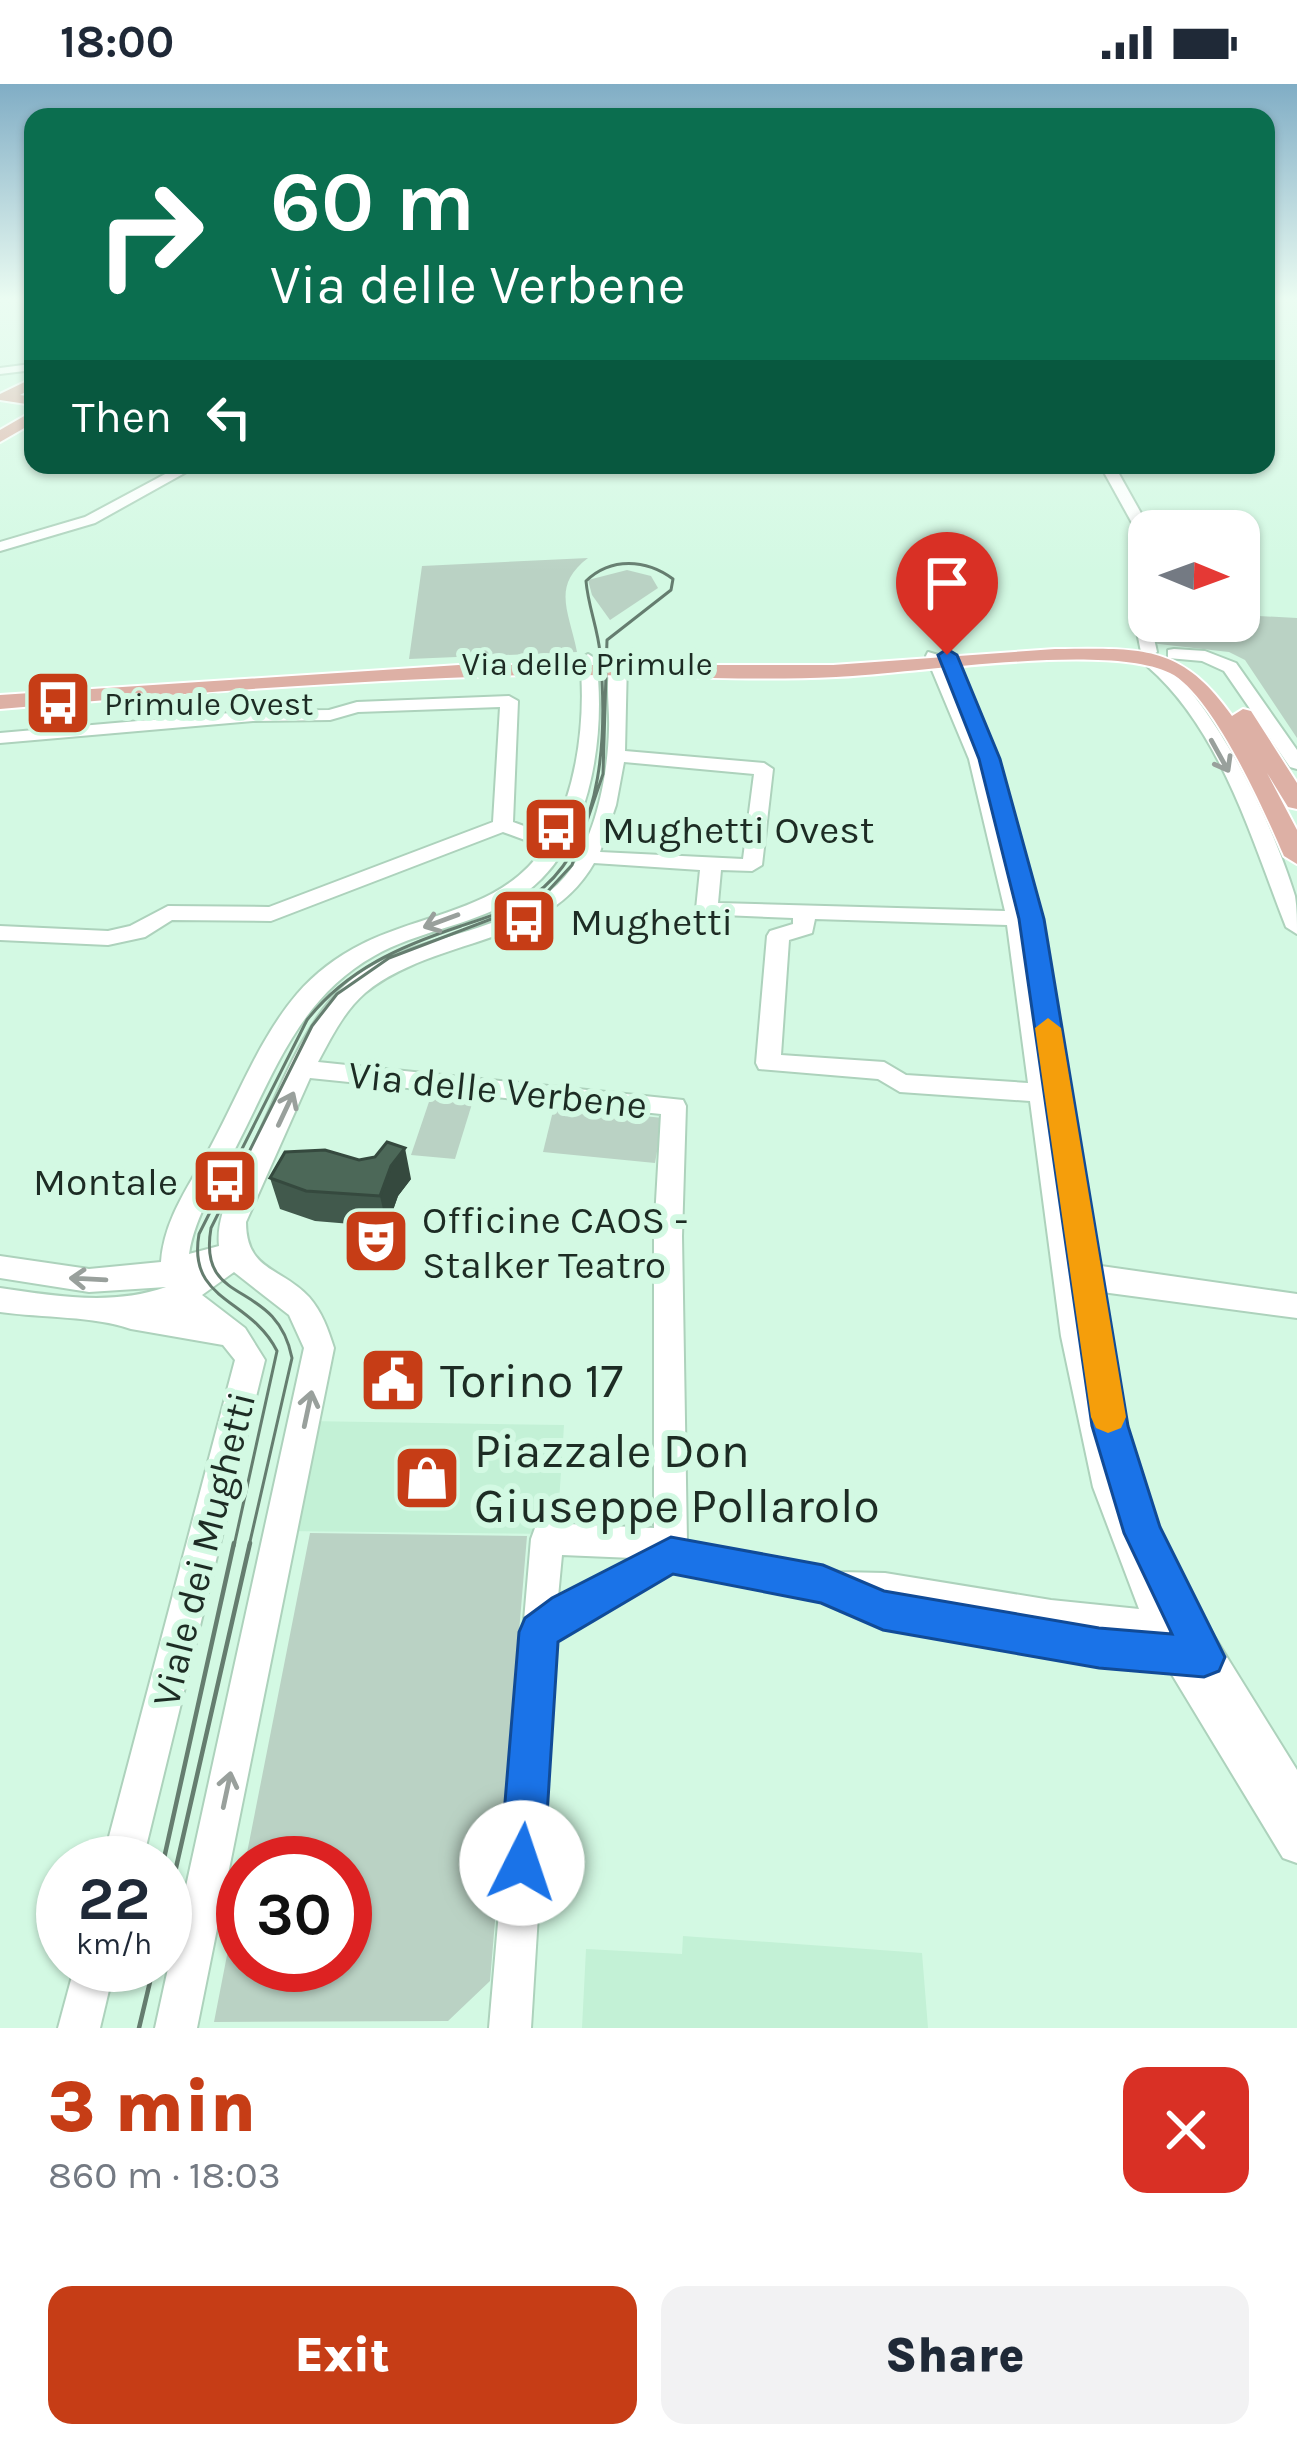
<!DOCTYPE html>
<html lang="en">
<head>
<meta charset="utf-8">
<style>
	body { margin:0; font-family:Karla,sans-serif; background:#f2f2f3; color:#1f2937; height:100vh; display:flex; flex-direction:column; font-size:45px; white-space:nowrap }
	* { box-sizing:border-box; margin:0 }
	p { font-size:39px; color:#747a83 }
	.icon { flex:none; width:66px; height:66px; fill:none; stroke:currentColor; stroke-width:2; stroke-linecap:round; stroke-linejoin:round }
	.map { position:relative; height:1944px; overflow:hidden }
	.sheet { display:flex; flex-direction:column; background:#fff; flex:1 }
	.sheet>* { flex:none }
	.top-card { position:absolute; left:24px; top:24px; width:1251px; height:366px; border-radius:24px; box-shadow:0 3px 9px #0004; background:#0b6e4f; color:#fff; overflow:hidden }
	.needle { width:78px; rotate:91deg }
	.fabs { position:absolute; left:1128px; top:426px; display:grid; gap:24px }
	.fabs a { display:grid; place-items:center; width:132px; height:132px; border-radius:24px; background:#fff; box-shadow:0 3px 9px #0004; font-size:60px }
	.speed { position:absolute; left:36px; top:1752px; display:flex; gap:24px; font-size:60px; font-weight:700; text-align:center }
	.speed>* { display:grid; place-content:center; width:156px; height:156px; border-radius:50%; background:#fff; box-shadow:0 3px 9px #0004; line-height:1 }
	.speed small { font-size:30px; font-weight:400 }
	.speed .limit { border:18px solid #d22; background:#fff; color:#111 }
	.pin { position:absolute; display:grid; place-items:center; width:102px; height:102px; color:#fff; margin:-123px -51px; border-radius:50% 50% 50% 0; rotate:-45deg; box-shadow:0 0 12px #0007 }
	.pin .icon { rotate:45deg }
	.me { position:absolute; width:132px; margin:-66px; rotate:4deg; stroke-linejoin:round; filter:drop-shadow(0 0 9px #0008) }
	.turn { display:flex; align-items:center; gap:42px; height:252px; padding:0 48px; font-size:54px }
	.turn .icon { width:156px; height:156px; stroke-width:2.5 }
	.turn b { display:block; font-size:84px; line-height:102px }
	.then { display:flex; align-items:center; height:114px; padding:0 48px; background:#0003; gap:24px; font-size:45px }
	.round { display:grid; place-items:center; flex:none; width:126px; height:126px; border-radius:24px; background:#f2f2f3 }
	.headline { display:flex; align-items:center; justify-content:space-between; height:204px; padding:0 48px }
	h1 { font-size:72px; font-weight:800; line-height:90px; color:#c63d16 }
	.action { display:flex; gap:24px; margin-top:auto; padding:24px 48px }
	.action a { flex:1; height:138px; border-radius:24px; background:#c63d16; color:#fff; font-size:48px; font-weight:800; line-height:138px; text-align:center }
	.action a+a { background:#f2f2f3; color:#1f2937 }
	.status { display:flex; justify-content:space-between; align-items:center; height:84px; padding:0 60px; background:#fff; direction:ltr }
	.status svg { height:33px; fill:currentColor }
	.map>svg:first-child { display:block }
	.built { fill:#c3f1d6 }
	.green { fill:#bad2c4 }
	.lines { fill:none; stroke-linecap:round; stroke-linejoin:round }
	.minor-casing { stroke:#add2bc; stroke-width:4 }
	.major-casing { stroke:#fff; stroke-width:4 }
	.minor { fill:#fff; fill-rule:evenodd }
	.major { fill:#ddb0a5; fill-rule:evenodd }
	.tram-far1 { stroke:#657d6f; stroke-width:3 }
	.tram { stroke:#657d6f; stroke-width:4.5 }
	.wall { fill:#41594c }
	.shaded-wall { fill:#35493e }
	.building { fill:#4c6858; stroke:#35493e; stroke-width:3 }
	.oneway { stroke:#99a09c }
	.route { fill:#1a73e8; stroke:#114b97; stroke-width:3 }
	.slow { fill:#f59e0b }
	.labels { text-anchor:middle; stroke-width:12; stroke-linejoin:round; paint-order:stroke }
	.far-street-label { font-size:33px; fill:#1d2c24; stroke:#d3f9e3 }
	.far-poi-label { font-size:33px; fill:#1d2c24; stroke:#d3f9e3; text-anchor:start }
	.poi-label { font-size:39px; fill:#1d2c24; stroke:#d3f9e3; text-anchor:start }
	.street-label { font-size:39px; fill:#1d2c24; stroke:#d3f9e3 }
	.near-poi-label { font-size:48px; fill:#1d2c24; stroke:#d3f9e3; text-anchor:start }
</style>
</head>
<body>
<div class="status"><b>18:00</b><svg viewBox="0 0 49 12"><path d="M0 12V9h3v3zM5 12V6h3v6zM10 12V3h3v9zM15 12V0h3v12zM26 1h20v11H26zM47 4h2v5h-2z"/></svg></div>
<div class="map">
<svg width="1297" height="1944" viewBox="0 0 1297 1944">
	<rect width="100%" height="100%" fill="#d3f9e3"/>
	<g class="built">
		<path d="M306,1337L564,1341L557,1450L282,1447Z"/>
		<path d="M683,1852L922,1869L928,1944H582L586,1865L682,1870Z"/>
	</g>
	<g class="green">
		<path d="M588,474C551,502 569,527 577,568L409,575L422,482Z"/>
		<path d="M627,486L651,492L658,504L610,536L592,511L588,496Z"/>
		<path d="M1239,531L1297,534V654L1245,576L1229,568L1150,559L1153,544L1165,537H1239Z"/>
		<path d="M433,1006L475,1010L455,1075L411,1071Z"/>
		<path d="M554,1023L663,1034L655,1079L543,1068Z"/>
		<path d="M310,1449L527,1452L490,1897L448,1937L214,1938L243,1789V1881H345V1779H245Z"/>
	</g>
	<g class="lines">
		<defs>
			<g id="minor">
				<path d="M31,280L33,286L0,290V284Z"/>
				<path d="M182,381H199L95,439L0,467V458L85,433Z"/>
				<path d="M1100,381H1114L1151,447L1149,461L1142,457Z"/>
				<path d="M1151,537H1170L1153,550L1157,568L1149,573L1141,568L1137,548Z"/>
				<path d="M1174,565L1205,567L1236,579L1297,666V685L1290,683L1224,587L1202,577L1168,574V566Z"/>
				<path d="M928,568L942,572L987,675L1026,828L1040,835L1029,842L1053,1001L1065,1004L1068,1010L1065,1016L1056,1019L1080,1179L1297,1210V1234L1102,1208L1129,1353L1158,1445L1207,1541L1297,1686V1779L1283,1774L1171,1589L1099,1582L883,1543L832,1519L673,1488L577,1540L555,1557L531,1944H489L531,1455L535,1444L547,1439L654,1444V1152L661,1030L310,994L246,1138C246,1187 281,1183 309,1213C322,1228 328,1245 334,1264L197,1944H155L304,1264L289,1231L234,1188L202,1211L245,1244L265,1276L142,1779H102L235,1276L223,1261L131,1245C94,1232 43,1234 0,1228V1204C55,1212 113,1222 166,1203L89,1208L0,1194V1172L89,1185L161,1178C164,1134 191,1099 211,1062C239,1010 259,955 297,910C314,890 338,872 362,860C423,829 504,826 544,763L503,748L271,837L172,836L145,853L108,861L0,856V842L108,847L130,842L168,822L269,823L493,738L500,623L358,628L330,636L253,637L0,659V649L253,627L329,626L357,618L509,612L518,617L513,738L551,752C578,700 586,633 580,575L588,570L596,575C607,655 589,769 519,813C475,841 420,846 374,872C299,914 274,989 237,1061C219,1097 195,1130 189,1170L219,1162C215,1125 243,1085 258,1051C281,1002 304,939 345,901C409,844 518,857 571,785C597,748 608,689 609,645C610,621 604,595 613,572L627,576L625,667L764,679L773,685L762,781L752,787L721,786L718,819L1005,827L969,675L926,572ZM624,678L754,690L743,775L600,768L616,721ZM594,779L700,786L696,825L699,830L793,834V840L770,847L767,852L756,979L759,985L878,995L900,1008L1030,1017L1061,1252L1093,1403L1139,1525L1051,1516L885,1489L839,1488L687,1458L682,1152L686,1022L683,1016L318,978C331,954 344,927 365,909C434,852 546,864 594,779ZM815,835L1007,841L1028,999L906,991L884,978L781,971L789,856L812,849ZM562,1471L633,1474L558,1513Z"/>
				<path d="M1147,574H1159C1218,625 1272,738 1295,812C1297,824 1297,838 1297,850L1286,843C1251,754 1221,646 1147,582Z"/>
				<path d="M75,1881H115L100,1944H58Z"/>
			</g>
			<g id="major">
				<path d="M33,294V304L20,311L33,313V321L0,316V310Z"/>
				<path d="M33,327V339L0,358V346Z"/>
				<path d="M1055,565C1139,565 1180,558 1232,632L1243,625L1251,627L1297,699V725L1288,723L1267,689L1297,746V780L1284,772C1265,728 1212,609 1170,589C1106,558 913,590 836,593C733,598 629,589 526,591C351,596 175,610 0,625V611L459,581H833Z"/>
			</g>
		</defs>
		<use href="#minor" class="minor-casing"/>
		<use href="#major" class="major-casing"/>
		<use href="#minor" class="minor"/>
		<use href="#major" class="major"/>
		<path class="tram-far1" d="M234,1462L277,1267C251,1214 187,1218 199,1150L307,936C347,885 401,862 461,842C489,833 521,823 544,803C605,749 607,644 600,569C598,545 588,522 586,497C611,473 646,475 673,495L671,506L607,556L603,690L572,781L548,807L523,823L389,874L337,910L312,942L211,1144C197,1225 276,1193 292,1274L249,1462"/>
		<g class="tram">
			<path d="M163,1779L234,1459"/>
			<path d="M165,1832L250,1459"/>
			<path d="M139,1944L154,1881"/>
		</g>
	</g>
	<path class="wall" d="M270,1094L411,1095L398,1112L387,1143L315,1137L280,1125Z"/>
	<path class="shaded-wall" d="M405,1064L411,1095L398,1112L387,1143L380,1112L391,1082Z"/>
	<path class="building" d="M387,1058L405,1064L391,1082L380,1112L306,1107L270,1094L285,1068L325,1066L359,1076L375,1073Z"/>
	<defs><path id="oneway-shaft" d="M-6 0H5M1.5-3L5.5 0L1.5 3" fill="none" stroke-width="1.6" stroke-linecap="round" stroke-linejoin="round" transform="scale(3)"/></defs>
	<g class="oneway">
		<use href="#oneway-shaft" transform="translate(1220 672) rotate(61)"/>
		<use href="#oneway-shaft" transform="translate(441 837) rotate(160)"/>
		<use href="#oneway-shaft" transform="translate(286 1025) rotate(-65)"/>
		<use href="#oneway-shaft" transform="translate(88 1195) rotate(-177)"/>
		<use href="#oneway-shaft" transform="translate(308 1325) rotate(-78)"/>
		<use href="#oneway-shaft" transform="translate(227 1706) rotate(-78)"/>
	</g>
	<linearGradient id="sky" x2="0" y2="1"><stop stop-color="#80adc5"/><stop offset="0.44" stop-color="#ebfcf2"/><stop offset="1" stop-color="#ebfcf2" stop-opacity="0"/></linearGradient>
	<rect width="1297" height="488" fill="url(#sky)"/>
	<path class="route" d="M947,565L957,571L1000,675L1044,835L1128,1342L1160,1443L1225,1573L1219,1587L1204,1593L1099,1584L883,1546L821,1519L673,1490L558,1558L544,1779L538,1794L522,1801L507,1794L500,1779L519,1548L525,1534L552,1514L671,1453L823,1481L884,1507L1099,1544L1172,1550L1124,1449L1092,1342L1019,835L979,675L938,571Z"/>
	<path class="slow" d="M1048,934L1061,944L1126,1333L1121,1344L1108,1349L1096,1344L1091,1333L1035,944Z"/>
	<defs>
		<symbol id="bus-square" viewBox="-11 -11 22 22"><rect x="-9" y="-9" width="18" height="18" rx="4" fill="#c63d16" stroke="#d3f9e3"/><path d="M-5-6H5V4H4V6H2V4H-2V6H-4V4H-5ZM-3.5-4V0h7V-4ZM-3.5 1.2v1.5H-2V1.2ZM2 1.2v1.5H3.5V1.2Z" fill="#fff"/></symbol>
		<symbol id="theatre-square" viewBox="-11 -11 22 22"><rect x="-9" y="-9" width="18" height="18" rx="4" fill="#c63d16" stroke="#d3f9e3"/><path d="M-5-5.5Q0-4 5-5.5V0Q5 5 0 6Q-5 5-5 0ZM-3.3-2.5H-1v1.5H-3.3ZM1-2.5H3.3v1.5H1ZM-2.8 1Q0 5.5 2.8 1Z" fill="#fff"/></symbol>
		<symbol id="civic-square" viewBox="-11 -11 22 22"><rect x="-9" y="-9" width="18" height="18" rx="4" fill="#c63d16" stroke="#d3f9e3"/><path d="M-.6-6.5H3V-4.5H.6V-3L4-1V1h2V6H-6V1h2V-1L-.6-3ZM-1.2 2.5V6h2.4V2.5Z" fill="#fff"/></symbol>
		<symbol id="shop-square" viewBox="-11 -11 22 22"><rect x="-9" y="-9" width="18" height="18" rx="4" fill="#c63d16" stroke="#d3f9e3"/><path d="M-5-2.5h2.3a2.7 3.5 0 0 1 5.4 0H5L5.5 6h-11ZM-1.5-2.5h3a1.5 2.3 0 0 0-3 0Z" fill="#fff"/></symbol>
	</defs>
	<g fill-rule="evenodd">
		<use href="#bus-square" x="20" y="581" width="76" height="76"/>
		<use href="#bus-square" x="518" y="707" width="76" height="76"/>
		<use href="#bus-square" x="486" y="799" width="76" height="76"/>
		<use href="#bus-square" x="187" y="1059" width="76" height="76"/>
		<use href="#theatre-square" x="338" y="1119" width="76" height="76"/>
		<use href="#civic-square" x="355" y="1258" width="76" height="76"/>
		<use href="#shop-square" x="389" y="1356" width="76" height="76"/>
	</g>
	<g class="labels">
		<g class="far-street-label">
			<text x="587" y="591">Via delle Primule</text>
		</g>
		<g class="far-poi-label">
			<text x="104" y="631">Primule Ovest</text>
		</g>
		<g class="poi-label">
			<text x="602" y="759">Mughetti Ovest</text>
			<text x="570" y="851">Mughetti</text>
			<text x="178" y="1111" text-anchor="end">Montale</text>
			<text x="422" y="1149">Officine CAOS -<tspan x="422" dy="45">Stalker Teatro</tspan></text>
		</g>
		<g class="street-label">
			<text transform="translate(498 1005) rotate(6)" y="14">Via delle Verbene</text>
			<text transform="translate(203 1465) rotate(-76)" y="14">Viale dei Mughetti</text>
		</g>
		<g class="near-poi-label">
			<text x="440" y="1313">Torino 17</text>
			<text x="474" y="1383">Piazzale Don<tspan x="474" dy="55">Giuseppe Pollarolo</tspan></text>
		</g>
	</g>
</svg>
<div class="fabs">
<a><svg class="needle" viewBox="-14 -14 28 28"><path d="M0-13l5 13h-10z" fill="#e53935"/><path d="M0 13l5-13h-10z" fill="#747a83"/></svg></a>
</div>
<div class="speed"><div>22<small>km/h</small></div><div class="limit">30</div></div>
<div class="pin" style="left:947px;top:571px;background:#d93025"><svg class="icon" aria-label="arrive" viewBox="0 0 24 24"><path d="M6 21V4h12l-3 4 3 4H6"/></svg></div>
<svg class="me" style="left:522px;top:1779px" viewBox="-20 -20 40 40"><circle r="19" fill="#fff"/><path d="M0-13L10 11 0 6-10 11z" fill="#1a73e8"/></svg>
<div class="top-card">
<div class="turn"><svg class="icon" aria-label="right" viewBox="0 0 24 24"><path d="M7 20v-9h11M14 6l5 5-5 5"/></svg><div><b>60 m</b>Via delle Verbene</div></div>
<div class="then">Then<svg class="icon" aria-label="left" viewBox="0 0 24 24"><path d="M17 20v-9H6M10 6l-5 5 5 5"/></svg></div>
</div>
</div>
<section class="sheet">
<div class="headline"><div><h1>3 min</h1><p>860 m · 18:03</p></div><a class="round" style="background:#d93025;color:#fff"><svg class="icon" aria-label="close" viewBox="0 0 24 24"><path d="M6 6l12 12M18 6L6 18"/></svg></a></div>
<div class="action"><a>Exit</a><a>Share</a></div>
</section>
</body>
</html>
